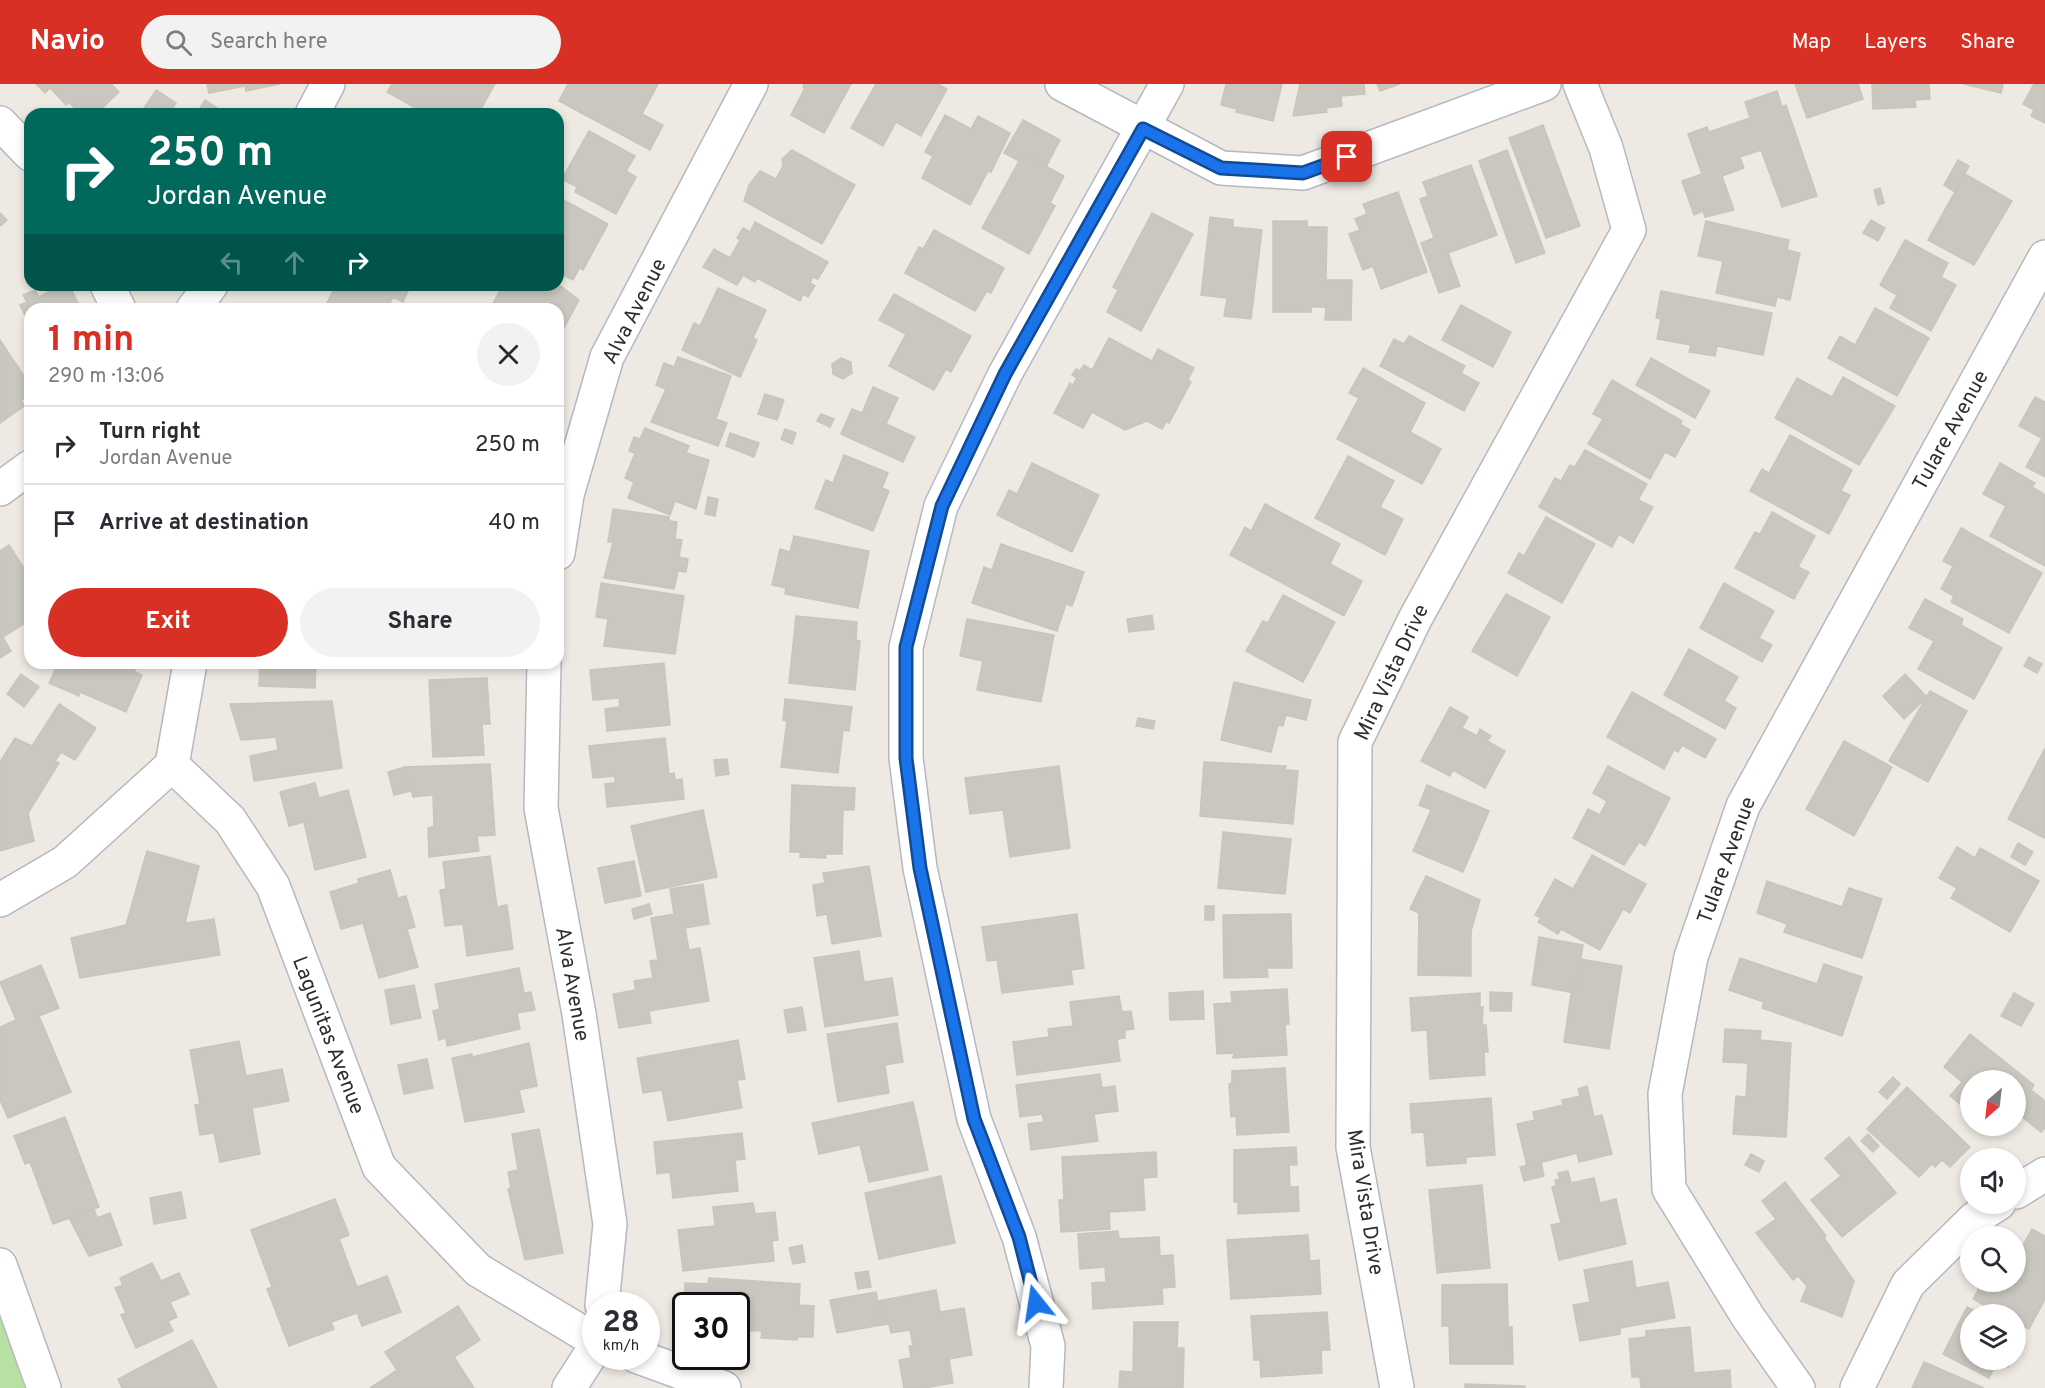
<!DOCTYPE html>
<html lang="en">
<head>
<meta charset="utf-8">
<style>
	body { margin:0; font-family:Overpass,sans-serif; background:#f2f2f3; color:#2b2b33; height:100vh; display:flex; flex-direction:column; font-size:22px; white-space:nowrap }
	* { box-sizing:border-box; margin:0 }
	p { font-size:20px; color:#7c7c81 }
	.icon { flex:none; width:33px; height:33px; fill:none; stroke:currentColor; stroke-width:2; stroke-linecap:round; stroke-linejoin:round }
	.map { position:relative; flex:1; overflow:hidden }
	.drawer { position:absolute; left:24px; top:219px; width:540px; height:366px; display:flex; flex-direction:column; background:#fff; border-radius:18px; box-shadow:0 3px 9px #0003 }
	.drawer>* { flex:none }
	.top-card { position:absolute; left:24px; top:24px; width:540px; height:183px; border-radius:18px; box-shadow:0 3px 9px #0003; background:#00695c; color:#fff; overflow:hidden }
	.needle { width:39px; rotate:208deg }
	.fabs { position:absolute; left:1960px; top:986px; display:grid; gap:12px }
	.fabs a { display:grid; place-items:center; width:66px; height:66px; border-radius:50%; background:#fff; box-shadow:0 3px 9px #0003; font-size:30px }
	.speed { position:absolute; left:582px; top:1208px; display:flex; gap:12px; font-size:30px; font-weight:700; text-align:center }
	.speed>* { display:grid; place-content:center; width:78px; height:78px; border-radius:50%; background:#fff; box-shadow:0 3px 9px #0003; line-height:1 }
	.speed small { font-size:15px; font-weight:400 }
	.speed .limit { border:3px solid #111; border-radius:9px; background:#fff; color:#111 }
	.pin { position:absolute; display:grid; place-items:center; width:51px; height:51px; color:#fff; margin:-26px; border-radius:12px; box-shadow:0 3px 9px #0006 }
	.me { position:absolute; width:66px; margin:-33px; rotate:345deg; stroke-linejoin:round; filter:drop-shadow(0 0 4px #0008) }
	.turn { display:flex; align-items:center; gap:21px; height:126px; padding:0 24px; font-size:27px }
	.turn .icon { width:78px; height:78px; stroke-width:2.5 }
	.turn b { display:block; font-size:42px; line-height:51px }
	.lanes { display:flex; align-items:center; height:57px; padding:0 24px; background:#0003; justify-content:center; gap:30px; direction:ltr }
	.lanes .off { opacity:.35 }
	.round { display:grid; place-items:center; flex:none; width:63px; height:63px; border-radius:32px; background:#f2f2f3 }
	.overview { display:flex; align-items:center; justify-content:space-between; height:102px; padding:0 24px }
	h1 { font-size:36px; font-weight:700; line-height:45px; color:#d93025 }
	.cta { display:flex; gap:12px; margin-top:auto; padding:12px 24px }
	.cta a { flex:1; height:69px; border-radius:36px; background:#d93025; color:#fff; font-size:24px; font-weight:700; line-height:69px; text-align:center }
	.cta a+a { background:#f2f2f3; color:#2b2b33 }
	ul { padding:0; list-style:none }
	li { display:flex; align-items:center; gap:18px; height:78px; padding:0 24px; border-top:2px solid #e1e1e2 }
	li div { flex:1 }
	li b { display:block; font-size:22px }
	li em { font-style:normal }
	header { display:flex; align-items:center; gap:36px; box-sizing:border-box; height:84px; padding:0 30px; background:#d93025; color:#fff }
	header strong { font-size:28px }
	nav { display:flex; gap:33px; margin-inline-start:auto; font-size:21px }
	.search { width:420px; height:54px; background:#f2f2f3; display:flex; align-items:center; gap:15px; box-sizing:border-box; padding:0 21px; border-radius:33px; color:#7c7c81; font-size:22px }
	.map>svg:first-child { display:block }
	.green { fill:#b8e0a3 }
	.building { fill:#cac7c0; stroke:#cac5bb; stroke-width:1.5 }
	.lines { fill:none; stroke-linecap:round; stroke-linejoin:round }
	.street-casing { stroke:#b5b8c0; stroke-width:36 }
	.street { stroke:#fff; stroke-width:33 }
	.route-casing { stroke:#114b97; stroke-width:15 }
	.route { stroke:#1a73e8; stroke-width:10 }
	.labels { text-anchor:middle; stroke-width:5; stroke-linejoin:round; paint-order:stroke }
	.street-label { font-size:21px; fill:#2e2e2e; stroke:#fff }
</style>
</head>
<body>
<header>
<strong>Navio</strong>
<div class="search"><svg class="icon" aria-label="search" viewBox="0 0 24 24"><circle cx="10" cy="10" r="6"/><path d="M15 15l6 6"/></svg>Search here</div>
<nav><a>Map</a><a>Layers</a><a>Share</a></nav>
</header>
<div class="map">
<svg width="2045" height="1304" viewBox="0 0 2045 1304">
	<rect width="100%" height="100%" fill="#eee9e2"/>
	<path class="green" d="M0,1231L25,1304H0Z"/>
	<g class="building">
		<path d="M36,0H111L119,8L96,30H80L69,18L66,21L50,4L45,9Z"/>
		<path d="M207,0H280L246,7L245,2L209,9Z"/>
		<path d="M392,0H495L478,30H426L387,8Z"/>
		<path d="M568,0H658L642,30L663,41L650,66L559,17Z"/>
		<path d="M804,0H851L824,49L791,31L805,4L803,3Z"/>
		<path d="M876,0H938L947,5L921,52L896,38L883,62L851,44Z"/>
		<path d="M1226,0H1282L1273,37L1236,28L1237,25L1221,21Z"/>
		<path d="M1300,0H1364L1365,10L1341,12L1342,22L1326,24L1327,28L1293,32Z"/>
		<path d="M1377,0H1400L1380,7Z"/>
		<path d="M1795,0H1858L1863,15L1807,34Z"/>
		<path d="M1872,0H1929L1930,15L1915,16L1916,23L1873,25Z"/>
		<path d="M1964,0H2003L2001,9Z"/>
		<path d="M2034,0H2045V39L2031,32L2034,26L2023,20Z"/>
		<path d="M156,6L176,19L173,23L183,30H140Z"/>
		<path d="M1777,7L1782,23L1786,21L1817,112L1782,123L1761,66L1740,73L1744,84L1722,92L1734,126L1705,133L1703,127L1694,131L1682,97L1702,90L1688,50L1707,43L1709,48L1750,34L1745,18Z"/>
		<path d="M205,16L222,27L226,30H196Z"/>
		<path d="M945,31L971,45L978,32L1010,49L991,88L988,87L970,121L922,94L933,72L925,68Z"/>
		<path d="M1023,36L1060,56L1046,83L1023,70L1019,77L1004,69Z"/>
		<path d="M1543,41L1580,142L1546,154L1509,54Z"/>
		<path d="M589,47L635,72L626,87L636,93L616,130L575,108L577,103L562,95Z"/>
		<path d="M792,66L855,101L822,160L744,117L749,101L760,87L776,95L783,82L782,75Z"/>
		<path d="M1507,66L1545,169L1516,179L1479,77Z"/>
		<path d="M1023,70L1064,92L1050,119L1055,122L1029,170L982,144Z"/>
		<path d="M1958,76L1969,82L1955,108L1944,101Z"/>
		<path d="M1471,81L1497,151L1448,169L1460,202L1439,209L1421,159L1434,154L1420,115L1428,112L1423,98Z"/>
		<path d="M1965,90L2012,117L1974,181L1928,156Z"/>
		<path d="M1880,104L1884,119L1878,121L1874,106Z"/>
		<path d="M1398,108L1427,188L1381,205L1373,182L1363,186L1349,150L1360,146L1355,135L1367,130L1363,120Z"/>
		<path d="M558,113L608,140L583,186L580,183L573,196L558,188Z"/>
		<path d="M0,129L7,136L0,142Z"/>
		<path d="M1152,129L1193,150L1141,247L1107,228L1118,206L1113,203Z"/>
		<path d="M1210,133L1233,136V143L1262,146L1251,235L1224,232L1227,214L1201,211Z"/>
		<path d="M1871,136L1885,144L1878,157L1863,149Z"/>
		<path d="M1273,137H1307V143H1327L1326,196H1352L1351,236H1325L1326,223H1311V228H1273Z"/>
		<path d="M1706,137L1789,156L1787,166L1800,169L1790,216L1777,213L1775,222L1716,209L1723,177L1698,172Z"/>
		<path d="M755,138L828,178L818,195L813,193L810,199L815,202L808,213L803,210L800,217L757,194L755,198L743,191L737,201L703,183L714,165L730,174L740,156L737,154L743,144L750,148Z"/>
		<path d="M934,146L1004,184L991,209L987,207L975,227L905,189L919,163L923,165Z"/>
		<path d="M1905,156L1948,179L1941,193L1956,201L1931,247L1890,224L1897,211L1880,201Z"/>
		<path d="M558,200L579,216L558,255V225H490L503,201Z"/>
		<path d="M62,201H69L81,225H30V242L20,221L27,218L23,211L35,206L39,213Z"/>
		<path d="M331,201H399L387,225H324L335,203Z"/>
		<path d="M401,201L409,205L403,218L394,214Z"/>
		<path d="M718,204L766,226L753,254L757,256L740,293L682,266L694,239L700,242Z"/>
		<path d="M1661,207L1772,229L1763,271L1717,262L1715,272L1689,268L1691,261L1657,255L1661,235L1656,234Z"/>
		<path d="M894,210L971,252L951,288L946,285L934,306L889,282L906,250L879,236Z"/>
		<path d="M1461,221L1511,248L1493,283L1442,256Z"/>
		<path d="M1875,224L1929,254L1897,312L1828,274L1840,252L1855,261Z"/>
		<path d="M1409,252L1465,282L1461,289L1479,299L1464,327L1380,282L1394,255L1404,260Z"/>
		<path d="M1109,254L1152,277L1158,265L1194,284L1188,296L1191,298L1169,339L1166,338L1162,345L1147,337L1125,346L1092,328L1083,344L1054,329L1070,299L1073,301L1077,294L1072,291L1076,285L1080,287L1084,281L1092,286Z"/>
		<path d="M0,256L30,301L24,305L28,312L21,316L24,322L0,339Z"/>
		<path d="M678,273L731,292L716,335L727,339L718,362L651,338L666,305L656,301L664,279L674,283Z"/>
		<path d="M841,274L851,278L852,289L843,295L833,290L832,280Z"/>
		<path d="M1651,274L1710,307L1695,334L1636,301Z"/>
		<path d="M1363,284L1425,319L1410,348L1441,365L1422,400L1337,355L1359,314L1349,309Z"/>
		<path d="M1843,293L1895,322L1859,381L1775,334L1797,294L1832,313Z"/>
		<path d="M1612,296L1682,337L1680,340L1690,346L1675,373L1665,368L1650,395L1588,360L1603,335L1593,330Z"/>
		<path d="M873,303L898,314L886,340L915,353L903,378L841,350L852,325L862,329Z"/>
		<path d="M765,310L784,316L777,336L758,330Z"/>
		<path d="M2035,313L2045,318V393L2026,383L2042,354L2019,342Z"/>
		<path d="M821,330L834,335L830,343L817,337Z"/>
		<path d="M645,344L689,362L686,369L709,376L696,425L675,417L670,431L628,414L634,398L625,394L635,369L629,367L634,353L640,355Z"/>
		<path d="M785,345L796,349L792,360L781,355Z"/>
		<path d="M730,349L759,359L754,373L726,362Z"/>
		<path d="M1790,351L1852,386L1841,407L1850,411L1829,450L1750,407L1762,385L1769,389Z"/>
		<path d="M1585,366L1647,400L1638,416L1653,423L1633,459L1619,450L1612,463L1539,423L1555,394L1561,397L1570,381L1575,383Z"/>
		<path d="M844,371L888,389L882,404L889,407L873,447L815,424L826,396L833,399Z"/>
		<path d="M1348,372L1394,397L1380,423L1403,435L1385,471L1315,434Z"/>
		<path d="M1032,379L1099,411L1072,468L997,431L1009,406L1017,410Z"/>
		<path d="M2000,379L2035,399L2032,403L2045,411V482L1990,452L2006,422L1983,410Z"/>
		<path d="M708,413L718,415L715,432L705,430Z"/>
		<path d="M1265,420L1340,460L1330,480L1362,497L1344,532L1230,471L1245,443L1251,447Z"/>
		<path d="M613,425L669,433V437L677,438L675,455L682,456L679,473L688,475L686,488L678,487L674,505L604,494L613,458H608Z"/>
		<path d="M1772,428L1815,452L1798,483L1809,488L1794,515L1735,484L1755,448L1760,450Z"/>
		<path d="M1546,433L1595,460L1562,519L1508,489L1519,469L1524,472Z"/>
		<path d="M1961,444L2042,489L2009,549L1951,518L1954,512L1941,505L1953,482L1943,477Z"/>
		<path d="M794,452L869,467L858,524L785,510L786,504L772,501L780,465L790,468Z"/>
		<path d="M1001,460L1084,488L1072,522L1066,520L1057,547L972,519L984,483L992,486Z"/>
		<path d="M9,461L29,492L24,495L30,505V536L3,553L11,567L0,574V467Z"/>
		<path d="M601,499L684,512L675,570L604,562L608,535L596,533Z"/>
		<path d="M1724,499L1774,527L1759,554L1772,561L1762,578L1700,544Z"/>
		<path d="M1506,510L1550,533L1517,592L1472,567Z"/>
		<path d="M1283,511L1335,538L1303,598L1246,567L1263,537L1268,539Z"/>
		<path d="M1925,515L1963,535L1961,541L2002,564L1974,615L1918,585L1934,557L1909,544Z"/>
		<path d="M1152,531L1154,545L1129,548L1127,535Z"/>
		<path d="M796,532L857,538L856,556L860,557L855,606L789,599Z"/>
		<path d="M967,535L1054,551L1041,618L977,606L983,577L960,572Z"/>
		<path d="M1689,565L1738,593L1724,617L1736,624L1725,645L1664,611Z"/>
		<path d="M2029,573L2042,580L2037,589L2024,582Z"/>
		<path d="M58,579H72L87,586L90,579H138L134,587L142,591L126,628L80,608L79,612L49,599Z"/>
		<path d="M260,579H316L315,604L259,602Z"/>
		<path d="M435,579H484V582Z"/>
		<path d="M664,579L670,641L607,647L605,625L620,623L619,614L593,616L590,586Z"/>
		<path d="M21,590L39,603L24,623L7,610Z"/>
		<path d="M1905,590L1927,613L1904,635L1883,612Z"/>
		<path d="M487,594L490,640H482L484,671L433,673L429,596Z"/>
		<path d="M1234,598L1311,616L1306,636L1286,631L1283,642L1278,641L1271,668L1221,656Z"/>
		<path d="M1930,607L1967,627L1928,698L1889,677Z"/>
		<path d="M1632,608L1716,655L1705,674L1682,661L1678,668L1674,666L1664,685L1607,653Z"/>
		<path d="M785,615L852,623L849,647L843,646L838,689L781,683L787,637L783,636Z"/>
		<path d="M332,617L342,684L254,697L250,672L278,666L276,653L241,656L230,620Z"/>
		<path d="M59,620L96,644L75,676L61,668L55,677L59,679L28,729L34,757L0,767V678L15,654L32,662Z"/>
		<path d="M1450,623L1468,633L1462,644L1477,652L1480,645L1491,652L1487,657L1505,667L1485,704L1453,686L1450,692L1421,677Z"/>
		<path d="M1138,634L1155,637L1153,645L1136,642Z"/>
		<path d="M665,654L669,690L674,689L675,696L682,695L684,715L607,723L605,700L615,699V692L593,694L589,662Z"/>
		<path d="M1844,657L1892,683L1854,752L1806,725Z"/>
		<path d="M2045,664V751L2044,754L2008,735Z"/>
		<path d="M727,675L729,690L716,692L714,676Z"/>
		<path d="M1204,678L1286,682L1285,686L1298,687L1293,740L1200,732Z"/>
		<path d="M490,680L495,751L477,752L479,767L429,773L428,744L434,742L433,711L413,713L405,683Z"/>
		<path d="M1059,682L1070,764L1010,773L1003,726L970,730L965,694Z"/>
		<path d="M1608,682L1670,714L1645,762L1639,758L1624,781L1573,754L1588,725L1600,731L1607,717L1593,709Z"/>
		<path d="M405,683L411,707L394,711L388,688Z"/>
		<path d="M315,699L319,714L348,706L366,773L315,786L304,738L289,742L280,708Z"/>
		<path d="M792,701L855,704L854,726H843L842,770H825L826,774L800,773V768H790Z"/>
		<path d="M1427,701L1489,727L1463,788L1413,767L1431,726L1419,721Z"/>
		<path d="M703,726L717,793L646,808L631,742Z"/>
		<path d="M1223,748L1291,755L1285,810L1218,804Z"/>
		<path d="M2018,759L2033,768L2025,781L2011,773Z"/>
		<path d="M1957,763L1975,774L1980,764L2039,797L2010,848L1951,814L1957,804L1939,794Z"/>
		<path d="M147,767L199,782L185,839L214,835L220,871L80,894L71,854L126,841Z"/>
		<path d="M1592,771L1646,800L1630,829L1623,825L1600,866L1561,845L1558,850L1538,838L1541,834L1535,831L1555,795L1573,805Z"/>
		<path d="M490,772L497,823L507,821L513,865L467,872L463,840L445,842L440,806L446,805L443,778Z"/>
		<path d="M634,777L641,812L605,819L598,784Z"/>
		<path d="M869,782L881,852L832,860L827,830L817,832L813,801L825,799L823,789Z"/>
		<path d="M390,786L398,814L406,812L415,843L407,845L418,883L379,894L363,839L341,845L330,808L359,799L358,795Z"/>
		<path d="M1426,792L1480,816L1471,847V892L1418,891L1419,829L1410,825Z"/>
		<path d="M1767,797L1842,823L1849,804L1882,815L1862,874L1784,848L1787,840L1757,829Z"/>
		<path d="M703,800L709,840L685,844L689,866L700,864L709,917L649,927L651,939L619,944L613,910L636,906L634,897L653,894L650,877L658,876L651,834L674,830L670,805Z"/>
		<path d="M649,820L652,830L634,835L632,825Z"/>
		<rect x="1205" y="822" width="9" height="14"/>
		<path d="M1077,830L1084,884L1071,886L1073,900L1002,909L997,876L987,877L982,843Z"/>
		<path d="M1291,830L1292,884H1267L1268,893L1224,894L1223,831Z"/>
		<path d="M1539,853L1583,861L1575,909L1532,901Z"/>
		<path d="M859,867L864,898L892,894L898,931L825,943L814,874Z"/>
		<path d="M1740,874L1817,900L1824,880L1862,893L1842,952L1762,924L1764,918L1729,906Z"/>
		<path d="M1580,875L1622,882L1609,965L1564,958L1571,910L1575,909Z"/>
		<path d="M41,881L59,924L39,932L71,1008L8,1034L0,1016V943L16,936L0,898Z"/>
		<path d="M519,884L524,909L531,908L535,926L517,929L520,945L447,962L446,954L439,956L433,927L440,925L435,900Z"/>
		<path d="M414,901L421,934L391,940L385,906Z"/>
		<path d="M1287,905L1289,940H1285L1287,971L1233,974L1234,969L1217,970L1214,920L1232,919L1231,908Z"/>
		<path d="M1203,907L1204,935L1170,936L1169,909Z"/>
		<path d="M1490,908L1512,909L1511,927H1490Z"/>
		<path d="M1480,909V923H1483L1482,941H1486L1488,968H1484L1485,991L1430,995L1427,946L1412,947L1410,914Z"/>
		<path d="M2014,909L2034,920L2021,942L2001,932Z"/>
		<path d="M1119,912L1122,928L1131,927L1134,945L1125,946V954L1117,955L1120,977L1017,991L1013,958L1049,953L1048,945L1073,942L1070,918Z"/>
		<path d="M802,923L806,946L788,949L784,926Z"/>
		<path d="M897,939L903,978L885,981L889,1009L838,1018L827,950Z"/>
		<path d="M1725,945L1761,947L1760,956L1791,959L1786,1053L1733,1050L1736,1012L1746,1013L1748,979L1723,978Z"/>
		<path d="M1970,950L2034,1001L2031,1006L2045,1017V1044L2041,1048L2022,1033L2020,1036L2016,1033V996H1971V1029L1950,1012L1962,998L1944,983Z"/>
		<path d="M738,956L745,995L737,996L742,1024L668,1037L662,1006L643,1009L637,974Z"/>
		<path d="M239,957L246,992L282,985L289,1017L252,1024L260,1070L220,1078L214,1049L200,1051L195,1021L200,1020L190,966Z"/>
		<path d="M529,959L537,1002L519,1006L524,1028L465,1038L452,974L472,970V973Z"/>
		<path d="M427,975L433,1004L404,1010L398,981Z"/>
		<path d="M1285,984L1289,1048L1237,1051L1236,1032L1231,1033L1229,1000L1232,999V987Z"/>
		<path d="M1100,990L1102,1004L1115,1002L1118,1027L1094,1030L1098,1057L1031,1066L1028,1040L1044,1038L1042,1030L1020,1033L1016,1001Z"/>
		<path d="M1893,993L1900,1000L1887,1015L1879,1008Z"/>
		<path d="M1587,1002L1594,1033L1602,1031L1612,1070L1579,1078L1577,1069L1527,1082L1517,1040L1535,1036L1533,1028L1563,1021L1562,1016L1580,1012L1578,1005Z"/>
		<path d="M1907,1003L1970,1063L1950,1083L1942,1076L1935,1083L1932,1080L1919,1093L1867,1045Z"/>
		<path d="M1491,1014L1495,1071L1466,1073V1079L1427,1082L1424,1048L1412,1049L1410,1020Z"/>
		<path d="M913,1018L928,1086L869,1098L860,1061L819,1070L812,1039Z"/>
		<path d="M65,1033L99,1123L53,1140L30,1078L25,1080L14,1052Z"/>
		<path d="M539,1045L563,1169L525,1176L508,1105L511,1104L508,1088L518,1086L512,1050Z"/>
		<path d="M742,1049L745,1075L735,1076L738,1107L673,1114L670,1088L657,1090L654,1058Z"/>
		<path d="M1868,1050L1879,1062L1873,1068L1861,1057Z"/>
		<path d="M1849,1053L1896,1109L1842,1153L1811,1116L1841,1092L1825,1074Z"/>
		<path d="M1296,1063L1297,1081H1289L1290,1103H1298L1299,1127L1238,1130V1118H1234V1066Z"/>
		<path d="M1156,1068L1157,1093L1143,1094L1145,1126L1109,1128L1110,1145L1061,1148L1059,1116H1064L1062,1073Z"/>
		<path d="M1751,1070L1764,1077L1759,1088L1745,1081Z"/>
		<path d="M1541,1078L1544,1092L1524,1097L1520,1083Z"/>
		<path d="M1568,1087L1571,1099L1594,1094L1600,1119L1616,1115L1626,1160L1559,1176L1551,1141L1561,1139L1552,1103L1556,1102L1555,1096L1560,1095L1558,1089Z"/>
		<path d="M941,1092L955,1159L879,1175L865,1109Z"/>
		<path d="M1785,1098L1826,1152L1824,1154L1854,1197L1842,1233L1801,1217L1807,1202L1798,1192L1793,1196L1756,1149L1776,1135L1762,1117Z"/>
		<path d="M1482,1101L1490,1184L1437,1189L1429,1106Z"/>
		<path d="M181,1108L186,1134L154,1140L150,1114Z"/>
		<path d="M335,1115L349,1151L339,1155L357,1203L387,1192L401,1228L362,1242L357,1229L331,1238L334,1245L289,1262L267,1205L272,1203L251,1146Z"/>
		<path d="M753,1119L755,1130L775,1128L778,1156L772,1157L774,1177L683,1187L678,1146L715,1142L713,1123Z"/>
		<path d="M94,1125L97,1134L110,1129L122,1161L89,1172L69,1134Z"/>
		<path d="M2032,1145L2045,1152V1215L2029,1245L2016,1238V1230H2000L1973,1215L1983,1197H2016V1174Z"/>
		<path d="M1118,1147L1119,1155L1159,1153L1160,1172L1173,1171L1175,1203L1162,1204L1163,1220L1093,1225L1092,1199L1106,1198L1105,1183L1080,1185L1078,1150Z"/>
		<path d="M1308,1151L1310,1177L1319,1176L1321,1210L1231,1215L1227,1156Z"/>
		<path d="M802,1161L805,1178L793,1180L789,1164Z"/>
		<path d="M1632,1177L1636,1204L1668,1198L1675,1234L1620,1244V1250L1580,1257L1573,1221L1590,1218L1584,1186Z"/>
		<path d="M152,1179L161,1197L179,1189L189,1210L170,1218L177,1233L168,1237L173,1247L136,1264L121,1231L126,1229L115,1204L123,1201L120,1194Z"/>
		<path d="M868,1187L871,1203L858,1205L855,1189Z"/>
		<path d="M709,1194L800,1200L799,1221L814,1222L813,1253H797V1256L761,1254L762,1247L736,1246V1221H686V1243L683,1242L685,1199L708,1200Z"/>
		<path d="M1507,1200L1508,1243H1512L1513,1280H1450L1449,1242H1442V1201Z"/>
		<path d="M936,1206L940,1228L964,1224L972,1271L949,1275L953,1299L924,1304H904L899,1276L911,1274L909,1262H913L910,1246L891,1249L889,1240L882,1241L878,1217Z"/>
		<path d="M876,1208L882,1241L837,1249L830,1216Z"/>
		<path d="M458,1222L480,1256L454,1273L474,1304H370L397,1286L385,1268Z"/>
		<path d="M1967,1223L1981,1230H1971V1275H2012L2008,1283L1997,1277L1989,1294L1943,1270Z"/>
		<path d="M1986,1225L1996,1230H1983Z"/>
		<path d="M1327,1228L1330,1266H1321L1322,1289L1261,1293L1260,1276H1254L1251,1232Z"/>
		<path d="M1134,1238H1178L1177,1264H1184L1183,1304H1119L1120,1287L1133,1288Z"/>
		<path d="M1690,1243L1694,1289L1730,1286L1731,1304H1641L1640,1293H1632L1629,1255L1646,1253V1247Z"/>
		<path d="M192,1256L217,1304H122L118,1295Z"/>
		<path d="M1924,1278L1984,1304H1912Z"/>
		<path d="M1465,1300L1525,1302V1304H1465Z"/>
	</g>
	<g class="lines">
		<defs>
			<g id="street">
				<path d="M1062,0L1221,84L1303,89L1544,0"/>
				<path d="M312,30L328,0"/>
				<path d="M0,39L30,70"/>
				<path d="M107,201L119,225"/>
				<path d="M193,225L211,201"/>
				<path d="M0,405L30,383"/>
				<path d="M558,469L567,411L607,273L751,0"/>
				<path d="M190,579L172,681L230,736L273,802L379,1083L478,1186L596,1257"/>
				<path d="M544,579L541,724L579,930L610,1140L602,1221"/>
				<path d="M0,816L65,778L172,681"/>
				<path d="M2016,1108L2045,1090"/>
				<path d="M0,1181L44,1304"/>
				<path d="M636,1272L724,1304"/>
				<path d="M569,1304L596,1262"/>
				<path d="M1046,1304L1048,1262L1019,1153L974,1035L920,784L906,674V563L941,422L1005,290L1167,0"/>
				<path d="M1397,1304L1353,1063L1355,658L1415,535L1629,146L1606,64L1580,0"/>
				<path d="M1798,1304L1748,1233L1669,1105L1665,1010L1691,873L1743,722L2045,173"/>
				<path d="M1857,1304L1908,1200L1974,1135L1999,1119"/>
			</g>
		</defs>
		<use href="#street" class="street-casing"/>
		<use href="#street" class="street"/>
	</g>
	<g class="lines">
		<defs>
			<path id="route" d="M1036,1219L1019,1153L974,1035L920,784L906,674V563L942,422L1005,290L1143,45L1221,84L1303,89L1347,73"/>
		</defs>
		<use href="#route" class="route-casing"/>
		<use href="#route" class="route"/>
	</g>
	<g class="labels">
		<g class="street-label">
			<text transform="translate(634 227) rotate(-63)" y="7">Alva Avenue</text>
			<text transform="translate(1950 346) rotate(-61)" y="7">Tulare Avenue</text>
			<text transform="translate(1391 588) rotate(-65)" y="7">Mira Vista Drive</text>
			<text transform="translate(1726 776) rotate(-70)" y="7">Tulare Avenue</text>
			<text transform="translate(573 900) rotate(80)" y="7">Alva Avenue</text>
			<text transform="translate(329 951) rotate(69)" y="7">Lagunitas Avenue</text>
			<text transform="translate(1366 1118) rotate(81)" y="7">Mira Vista Drive</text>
		</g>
	</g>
</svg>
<div class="fabs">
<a><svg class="needle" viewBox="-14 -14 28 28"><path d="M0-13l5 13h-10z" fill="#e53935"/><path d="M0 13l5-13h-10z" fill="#7c7c81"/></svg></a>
<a><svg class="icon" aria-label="sound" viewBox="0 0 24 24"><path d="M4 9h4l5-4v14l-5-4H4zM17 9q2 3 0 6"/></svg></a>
<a><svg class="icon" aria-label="search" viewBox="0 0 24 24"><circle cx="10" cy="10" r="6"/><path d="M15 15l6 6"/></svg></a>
<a><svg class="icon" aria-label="layers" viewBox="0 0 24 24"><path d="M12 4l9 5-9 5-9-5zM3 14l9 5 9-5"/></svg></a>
</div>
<div class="speed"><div>28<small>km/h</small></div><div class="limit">30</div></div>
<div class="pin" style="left:1347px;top:73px;background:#d93025"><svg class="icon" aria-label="arrive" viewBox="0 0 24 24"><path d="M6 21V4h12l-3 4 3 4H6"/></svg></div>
<svg class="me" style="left:1036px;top:1219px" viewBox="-20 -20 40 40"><path d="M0-17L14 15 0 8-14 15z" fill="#1a73e8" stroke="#fff" stroke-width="4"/></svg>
<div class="top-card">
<div class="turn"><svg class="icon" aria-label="right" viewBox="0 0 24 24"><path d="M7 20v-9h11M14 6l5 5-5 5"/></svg><div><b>250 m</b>Jordan Avenue</div></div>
<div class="lanes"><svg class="icon off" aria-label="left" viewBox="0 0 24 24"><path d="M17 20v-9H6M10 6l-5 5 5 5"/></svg><svg class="icon off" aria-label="ahead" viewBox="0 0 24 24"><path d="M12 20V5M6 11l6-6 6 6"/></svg><svg class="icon" aria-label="right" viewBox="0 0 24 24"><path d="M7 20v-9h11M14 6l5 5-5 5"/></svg></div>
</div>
<section class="drawer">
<div class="overview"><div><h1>1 min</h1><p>290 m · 13:06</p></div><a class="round"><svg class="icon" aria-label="close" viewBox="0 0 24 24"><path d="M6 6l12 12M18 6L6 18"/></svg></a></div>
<ul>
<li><svg class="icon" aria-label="right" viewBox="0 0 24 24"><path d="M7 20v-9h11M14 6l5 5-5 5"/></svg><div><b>Turn right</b><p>Jordan Avenue</p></div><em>250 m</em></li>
<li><svg class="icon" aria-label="arrive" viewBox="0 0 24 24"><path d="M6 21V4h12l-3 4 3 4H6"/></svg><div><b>Arrive at destination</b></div><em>40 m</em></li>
</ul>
<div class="cta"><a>Exit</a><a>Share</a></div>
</section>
</div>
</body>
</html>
